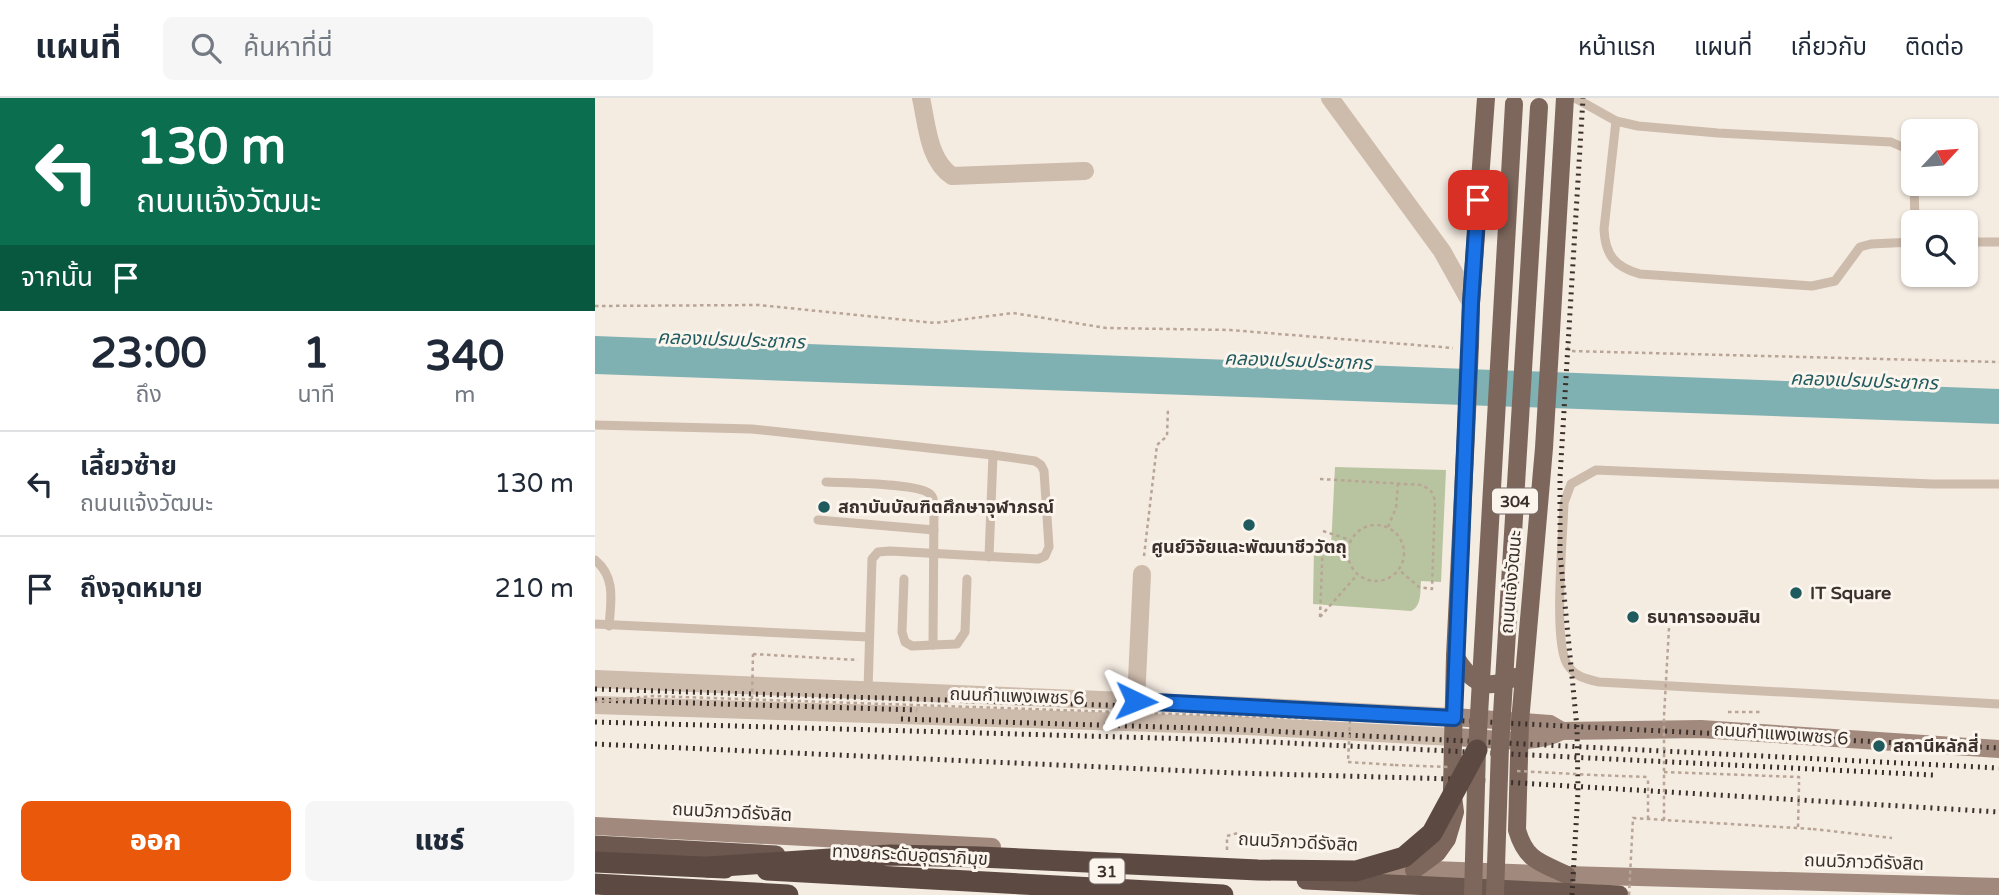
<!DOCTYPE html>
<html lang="th">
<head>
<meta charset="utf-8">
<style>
	body { margin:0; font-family:"Varela Round","Noto Sans Thai",sans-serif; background:#f6f6f7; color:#1f2937; height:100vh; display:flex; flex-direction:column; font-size:26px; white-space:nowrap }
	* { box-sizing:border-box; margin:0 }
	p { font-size:23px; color:#747a83 }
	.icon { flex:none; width:38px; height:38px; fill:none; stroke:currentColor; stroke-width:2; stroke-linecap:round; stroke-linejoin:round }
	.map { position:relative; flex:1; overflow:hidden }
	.drawer { display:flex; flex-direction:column; background:#fff; width:595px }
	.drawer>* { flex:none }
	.guide { background:#0b6e4f; color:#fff; overflow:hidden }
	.needle { width:46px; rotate:64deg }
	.tools { position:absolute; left:1306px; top:21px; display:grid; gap:14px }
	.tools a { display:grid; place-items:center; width:77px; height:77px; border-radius:10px; background:#fff; box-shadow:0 2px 5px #0004; font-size:35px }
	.pin { position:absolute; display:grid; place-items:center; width:60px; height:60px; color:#fff; margin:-30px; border-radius:14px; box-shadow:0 4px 10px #0006 }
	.me { position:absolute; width:77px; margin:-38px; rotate:92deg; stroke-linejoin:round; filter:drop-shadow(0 0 5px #0008) }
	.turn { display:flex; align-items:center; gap:24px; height:147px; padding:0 21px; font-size:32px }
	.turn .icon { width:91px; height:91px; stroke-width:2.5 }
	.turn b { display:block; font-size:49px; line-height:60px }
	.then { display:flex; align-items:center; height:66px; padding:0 21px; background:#0003; gap:14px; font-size:26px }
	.eta { display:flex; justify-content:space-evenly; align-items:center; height:119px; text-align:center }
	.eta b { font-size:42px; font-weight:800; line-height:49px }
	.cta { display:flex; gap:14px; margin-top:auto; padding:14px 21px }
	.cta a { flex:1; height:80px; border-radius:10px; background:#ea580c; color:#fff; font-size:28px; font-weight:800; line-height:80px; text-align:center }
	.cta a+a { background:#f6f6f7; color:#1f2937 }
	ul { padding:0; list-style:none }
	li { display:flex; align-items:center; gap:21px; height:105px; padding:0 21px; border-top:2px solid #e0e1e3 }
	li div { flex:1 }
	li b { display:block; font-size:26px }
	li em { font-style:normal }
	header { display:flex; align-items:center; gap:42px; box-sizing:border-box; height:98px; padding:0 35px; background:#fff; border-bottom:2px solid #e0e1e3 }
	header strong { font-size:33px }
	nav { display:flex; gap:38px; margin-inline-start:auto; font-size:24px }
	.search { width:490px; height:63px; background:#f6f6f7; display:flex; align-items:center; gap:18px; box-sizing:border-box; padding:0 24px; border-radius:10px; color:#747a83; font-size:26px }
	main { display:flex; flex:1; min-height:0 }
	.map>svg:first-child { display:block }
	.green { fill:#b8c4a0 }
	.water { fill:#7fb0b2 }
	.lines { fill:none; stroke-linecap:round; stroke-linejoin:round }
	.path { stroke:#b9a596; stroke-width:2.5; stroke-dasharray:3.5 3.5; stroke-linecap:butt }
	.service { stroke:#cdbbac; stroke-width:9 }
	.minor { stroke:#cdbbac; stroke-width:18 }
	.tertiary { stroke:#cdbbac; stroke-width:18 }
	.secondary { stroke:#a18a7d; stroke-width:18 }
	.primary { stroke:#7d675c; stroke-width:18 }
	.trunk { stroke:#6c584f; stroke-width:19 }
	.motorway { stroke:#5c4a42; stroke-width:21 }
	.rail { stroke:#3b302b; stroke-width:5; stroke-dasharray:2 5; stroke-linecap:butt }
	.path-bridge { stroke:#b9a596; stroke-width:2.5; stroke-dasharray:3.5 3.5; stroke-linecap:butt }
	.primary-bridge { stroke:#7d675c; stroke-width:18 }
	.motorway-bridge { stroke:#5c4a42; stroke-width:21 }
	.route-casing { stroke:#114b97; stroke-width:18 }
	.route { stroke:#1a73e8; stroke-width:12 }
	.poi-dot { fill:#1f5a5e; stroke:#fbf5ee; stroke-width:2.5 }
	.labels { text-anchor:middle; stroke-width:6; stroke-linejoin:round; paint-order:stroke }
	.shield { fill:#fbf5ee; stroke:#756b66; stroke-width:2 }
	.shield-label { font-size:16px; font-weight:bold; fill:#3b302b }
	.poi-label { font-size:18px; font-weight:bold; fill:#3b302b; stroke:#fbf5ee; text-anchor:start }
	.street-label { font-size:18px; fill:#3b302b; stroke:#fbf5ee }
	.water-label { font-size:19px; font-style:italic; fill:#1f5a5e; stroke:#fbf5ee }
</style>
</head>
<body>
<header>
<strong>แผนที่</strong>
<div class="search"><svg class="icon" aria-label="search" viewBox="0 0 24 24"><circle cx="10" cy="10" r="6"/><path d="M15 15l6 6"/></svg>ค้นหาที่นี่</div>
<nav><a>หน้าแรก</a><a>แผนที่</a><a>เกี่ยวกับ</a><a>ติดต่อ</a></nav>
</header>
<main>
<section class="drawer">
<div class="guide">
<div class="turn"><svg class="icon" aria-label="left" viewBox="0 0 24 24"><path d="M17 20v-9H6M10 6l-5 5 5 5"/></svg><div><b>130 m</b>ถนนแจ้งวัฒนะ</div></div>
<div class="then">จากนั้น<svg class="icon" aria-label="arrive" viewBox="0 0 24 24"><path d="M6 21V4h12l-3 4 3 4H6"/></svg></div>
</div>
<div class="eta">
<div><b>23:00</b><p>ถึง</p></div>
<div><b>1</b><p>นาที</p></div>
<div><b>340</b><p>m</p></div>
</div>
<ul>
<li><svg class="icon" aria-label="left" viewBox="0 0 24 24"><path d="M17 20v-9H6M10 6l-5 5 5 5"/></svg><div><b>เลี้ยวซ้าย</b><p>ถนนแจ้งวัฒนะ</p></div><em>130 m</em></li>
<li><svg class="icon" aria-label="arrive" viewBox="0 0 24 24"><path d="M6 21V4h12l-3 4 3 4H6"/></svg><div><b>ถึงจุดหมาย</b></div><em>210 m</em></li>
</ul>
<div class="cta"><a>ออก</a><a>แชร์</a></div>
</section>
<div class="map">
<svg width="1404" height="797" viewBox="0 0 1404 797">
	<rect width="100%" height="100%" fill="#f4ebe1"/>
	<path class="green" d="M740,369L851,372L846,484L826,483C825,493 827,508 816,513L718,506L719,450H736Z"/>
	<path class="water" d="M0,238L1404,291V326L0,276Z"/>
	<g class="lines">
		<g class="path">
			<path d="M0,208L164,207L340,225L418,215L511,230L635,232L858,250"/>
			<path d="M972,249L975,253L1404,264"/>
			<path d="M725,381L827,387L836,393L840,402L837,491L824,489L804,472"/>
			<circle cx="781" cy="455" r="28"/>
			<path d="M793,429L801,410L803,385"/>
			<path d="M728,433L755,442"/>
			<path d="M549,458L562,347L572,338L573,310"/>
			<path d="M725,519L728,441"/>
			<path d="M725,519L762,477"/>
			<path d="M158,556L263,562"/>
			<path d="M1133,614H1165"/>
			<path d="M753,664L800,667"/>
			<path d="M1069,674L1204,679V687"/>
			<path d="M999,677L1053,679"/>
			<path d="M1218,731L1297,740"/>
			<path d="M632,738L643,735"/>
		</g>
		<g class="service">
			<path d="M980,0L1021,23L1043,28L1123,35L1296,44L1312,51L1318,62"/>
			<path d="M1021,23L1009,131C1010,157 1020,169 1045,176L1217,188L1240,183L1265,149L1276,146L1318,144"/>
			<path d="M1319,86L1320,124"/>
			<path d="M1370,144H1404"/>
			<path d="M0,327L157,331L398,357L440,363L446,367L449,373L454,449L450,458L443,461L295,453L283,454L277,461L273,592"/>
			<path d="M231,384C249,385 327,385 336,397C338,399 339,405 339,408L338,547L317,548L310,544L307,534L309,481"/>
			<path d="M1404,386H1337L1001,372L976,386L969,405C968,439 958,542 972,566C980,579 991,581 1004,584L1404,606"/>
			<path d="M223,422L339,432"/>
			<path d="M394,459L398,357"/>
			<path d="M0,462C21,479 16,503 14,528"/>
			<path d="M0,526L274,539"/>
			<path d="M338,547L362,546L370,534L372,481"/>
		</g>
		<g class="minor">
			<path d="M326,0C332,26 333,62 357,78L490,73"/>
			<path d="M735,0L847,153L876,205"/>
			<path d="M541,603L547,476"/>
		</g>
		<g class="tertiary">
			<path d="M0,581L652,608L859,619"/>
			<path d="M0,607L652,628L858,639"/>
		</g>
		<g class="secondary">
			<path d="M859,619L955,626L967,633"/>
			<path d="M858,639C892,640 936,649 967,633L1106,631L1404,651"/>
			<path d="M0,728L397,749"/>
			<path d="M785,770L972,777L1404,789"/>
		</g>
		<g class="primary">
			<path d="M970,0L949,350L925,624L922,732C931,763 945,764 972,777"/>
			<path d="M875,247L876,205L891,0"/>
			<path d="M860,558C876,585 891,594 920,579"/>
			<path d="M819,772L842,755L852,741L860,714L857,691L860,558L871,336"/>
		</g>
		<g class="trunk">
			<path d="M0,747L181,757"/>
			<path d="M711,782L1024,797"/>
		</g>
		<g class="motorway">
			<path d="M0,764L130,770"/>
			<path d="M172,772L628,797"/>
			<path d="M0,786L193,797"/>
		</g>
		<g class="rail">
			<path d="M0,591L634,611L1404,650"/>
			<path d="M0,602L322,612"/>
			<path d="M306,621L633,631L1404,670"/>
			<path d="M0,624L633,642L1338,677"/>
			<path d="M0,646L640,675L858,681L1404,714"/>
			<path d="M977,797L983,693L982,630L965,455V379L988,0"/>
		</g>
		<g class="path-bridge">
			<path d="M1074,530L1069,618V722L1218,731"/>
			<path d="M157,601L158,556"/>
			<path d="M0,604L58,598L755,622L753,664"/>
			<path d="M800,667L853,669"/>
			<path d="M922,673L999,677"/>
			<path d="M1053,721V679"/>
			<path d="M1203,729L1204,687"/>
			<path d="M632,752V738"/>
			<path d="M1034,797L1038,720L1069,722"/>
		</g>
		<g class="primary-bridge">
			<path d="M871,336L875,247"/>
			<path d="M878,797L882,652L919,6"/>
			<path d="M900,797L905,649L944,9"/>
		</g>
		<path class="motorway-bridge" d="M113,769L295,757L385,759L663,772L761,773L809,759L837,735L882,652"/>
	</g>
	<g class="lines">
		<defs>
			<path id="route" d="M541,603L859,620L876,205L883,102"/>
		</defs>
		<use href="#route" class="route-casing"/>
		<use href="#route" class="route"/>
	</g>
	<g class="poi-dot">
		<circle cx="229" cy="409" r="7"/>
		<circle cx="654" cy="427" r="7"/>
		<circle cx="1201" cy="495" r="7"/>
		<circle cx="1038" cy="519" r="7"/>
		<circle cx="1284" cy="648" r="7"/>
	</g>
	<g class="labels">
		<g class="shield">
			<rect x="897" y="390.5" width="46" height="25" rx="5"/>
			<rect x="494.5" y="760.5" width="35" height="25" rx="5"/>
		</g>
		<g class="shield-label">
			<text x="920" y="409">304</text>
			<text x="512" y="779">31</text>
		</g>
		<g class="poi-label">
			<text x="243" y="415">สถาบันบัณฑิตศึกษาจุฬาภรณ์</text>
			<text x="654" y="455" text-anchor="middle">ศูนย์วิจัยและพัฒนาชีววัตถุ</text>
			<text x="1215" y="501">IT Square</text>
			<text x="1052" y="525">ธนาคารออมสิน</text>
			<text x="1298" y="654">สถานีหลักสี่</text>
		</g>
		<g class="street-label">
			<text transform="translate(916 484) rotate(-85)" y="6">ถนนแจ้งวัฒนะ</text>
			<text transform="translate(422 598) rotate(2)" y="6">ถนนกำแพงเพชร 6</text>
			<text transform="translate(1186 636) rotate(4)" y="6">ถนนกำแพงเพชร 6</text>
			<text transform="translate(137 714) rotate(3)" y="6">ถนนวิภาวดีรังสิต</text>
			<text transform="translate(703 744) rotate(3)" y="6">ถนนวิภาวดีรังสิต</text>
			<text transform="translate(315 757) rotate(3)" y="6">ทางยกระดับอุตราภิมุข</text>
			<text transform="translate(1269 764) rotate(2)" y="6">ถนนวิภาวดีรังสิต</text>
		</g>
		<g class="water-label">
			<text transform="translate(136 241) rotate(2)" y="7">คลองเปรมประชากร</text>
			<text transform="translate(703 262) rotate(2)" y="7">คลองเปรมประชากร</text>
			<text transform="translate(1269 282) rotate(2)" y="7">คลองเปรมประชากร</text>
		</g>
	</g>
</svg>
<div class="tools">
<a><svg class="needle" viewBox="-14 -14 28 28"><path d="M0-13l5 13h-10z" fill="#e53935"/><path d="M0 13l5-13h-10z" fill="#747a83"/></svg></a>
<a><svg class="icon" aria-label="search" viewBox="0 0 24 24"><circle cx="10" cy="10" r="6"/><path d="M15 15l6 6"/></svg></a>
</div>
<div class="pin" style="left:883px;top:102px;background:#d93025"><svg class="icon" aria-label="arrive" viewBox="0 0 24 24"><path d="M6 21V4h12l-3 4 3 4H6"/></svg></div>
<svg class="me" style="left:541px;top:603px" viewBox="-20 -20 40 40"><path d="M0-17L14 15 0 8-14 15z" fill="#1a73e8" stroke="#fff" stroke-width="4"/></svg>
</div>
</main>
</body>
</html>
